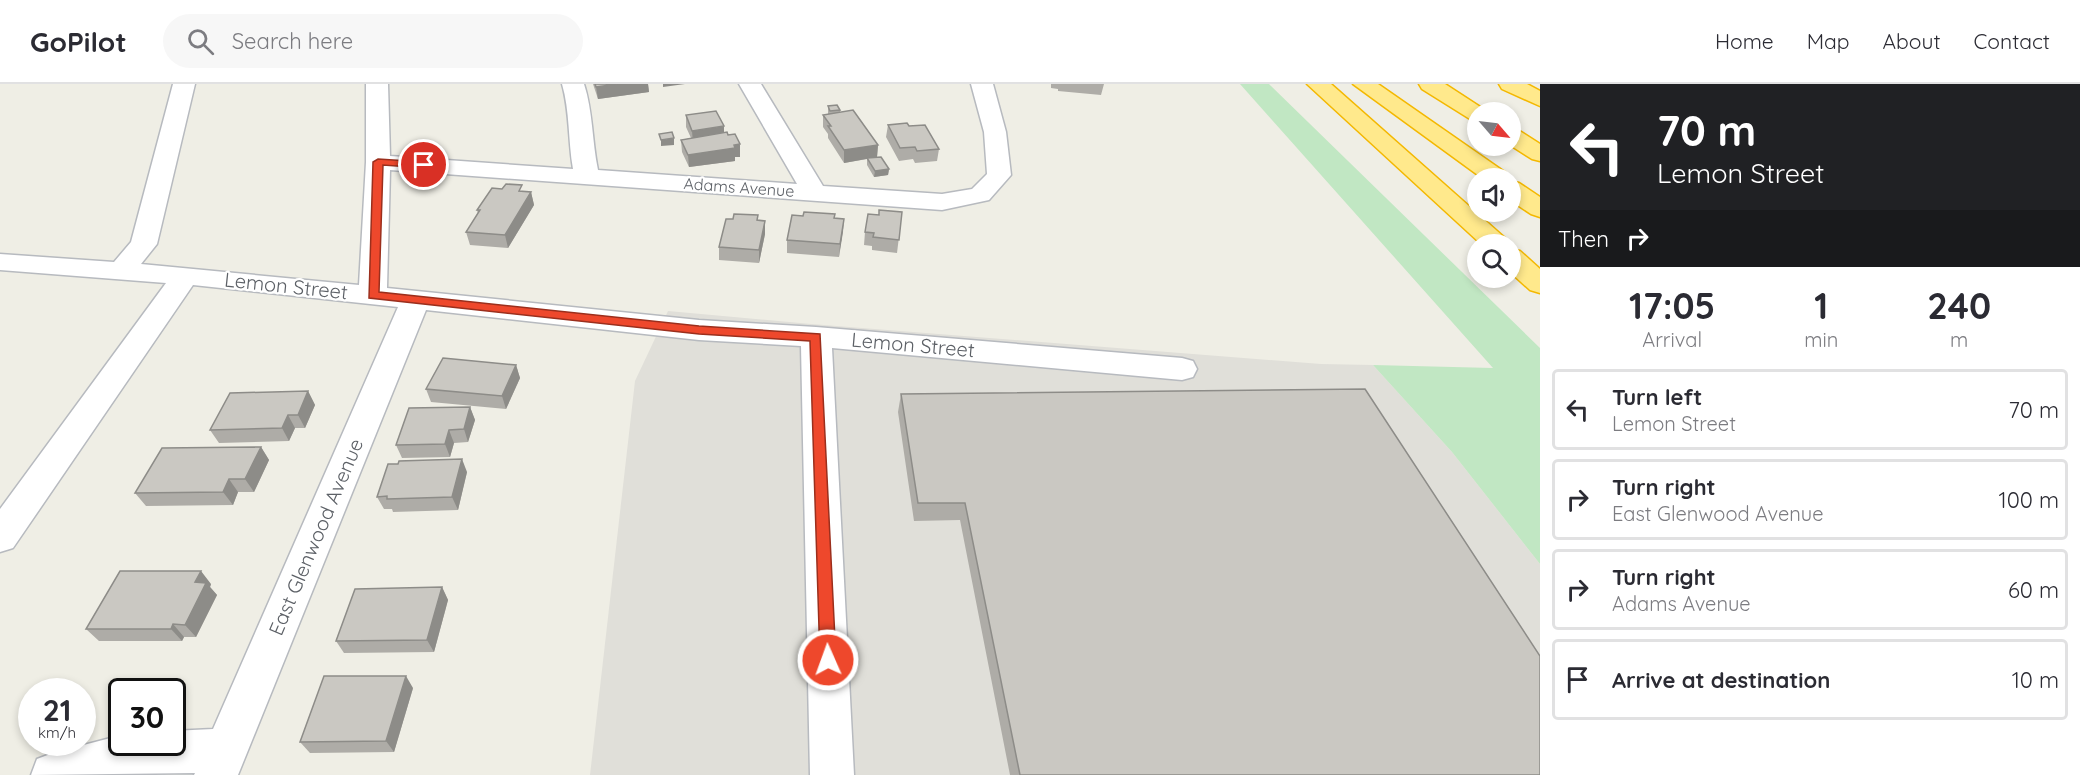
<!DOCTYPE html>
<html lang="en">
<head>
<meta charset="utf-8">
<style>
	body { margin:0; font-family:Quicksand,sans-serif; background:#f7f7f7; color:#2b2b33; height:100vh; display:flex; flex-direction:column; font-size:22px; white-space:nowrap }
	* { box-sizing:border-box; margin:0 }
	p { font-size:20px; color:#7c7c81 }
	.icon { flex:none; width:33px; height:33px; fill:none; stroke:currentColor; stroke-width:2; stroke-linecap:round; stroke-linejoin:round }
	.map { position:relative; flex:1; overflow:hidden }
	.drawer { display:flex; flex-direction:column; background:#fff; width:540px }
	.drawer>* { flex:none }
	.hud { background:#202124; color:#fff; overflow:hidden }
	.needle { width:39px; rotate:118deg }
	.buttons { position:absolute; left:1467px; top:18px; display:grid; gap:12px }
	.buttons a { display:grid; place-items:center; width:54px; height:54px; border-radius:50%; background:#fff; box-shadow:0 3px 9px #0003; font-size:30px }
	.speed { position:absolute; left:18px; top:594px; display:flex; gap:12px; font-size:30px; font-weight:700; text-align:center }
	.speed>* { display:grid; place-content:center; width:78px; height:78px; border-radius:50%; background:#fff; box-shadow:0 3px 9px #0003; line-height:1 }
	.speed small { font-size:15px; font-weight:400 }
	.speed .limit { border:3px solid #111; border-radius:9px; background:#fff; color:#111 }
	.pin { position:absolute; display:grid; place-items:center; width:51px; height:51px; color:#fff; margin:-26px; border:3px solid #fff; border-radius:50%; box-shadow:0 2px 6px #0007 }
	.me { position:absolute; width:66px; margin:-33px; rotate:358deg; stroke-linejoin:round; filter:drop-shadow(0 0 4px #0008) }
	.turn { display:flex; align-items:center; gap:21px; height:126px; padding:0 18px; font-size:27px }
	.turn .icon { width:78px; height:78px; stroke-width:2.5 }
	.turn b { display:block; font-size:42px; line-height:51px }
	.then { display:flex; align-items:center; height:57px; padding:0 18px; background:#0003; gap:12px; font-size:22px }
	.eta { display:flex; justify-content:space-evenly; align-items:center; height:102px; text-align:center }
	.eta b { font-size:36px; font-weight:700; line-height:42px }
	ul { padding:0; list-style:none }
	li { display:flex; align-items:center; gap:18px; height:81px; margin:0 12px 9px; padding:0 6px; border:3px solid #e1e1e2; border-radius:6px }
	li div { flex:1 }
	li b { display:block; font-size:22px }
	li em { font-style:normal }
	header { display:flex; align-items:center; gap:36px; box-sizing:border-box; height:84px; padding:0 30px; background:#fff; border-bottom:2px solid #e1e1e2 }
	header strong { font-size:28px }
	nav { display:flex; gap:33px; margin-inline-start:auto; font-size:21px }
	.search { width:420px; height:54px; background:#f7f7f7; display:flex; align-items:center; gap:15px; box-sizing:border-box; padding:0 21px; border-radius:33px; color:#7c7c81; font-size:22px }
	main { display:flex; flex:1; min-height:0 }
	.map>svg:first-child { display:block }
	.industrial { fill:#e0dfd9 }
	.green { fill:#c1e7c3 }
	.lines { fill:none; stroke-linecap:round; stroke-linejoin:round }
	.minor-casing { stroke:#b7babf; stroke-width:3 }
	.highway-casing { stroke:#f4b800; stroke-width:3 }
	.minor { fill:#fff; fill-rule:evenodd }
	.highway { fill:#ffe98c; fill-rule:evenodd }
	.wall { fill:#aeaca7 }
	.shaded-wall { fill:#8d8c88 }
	.building { fill:#cac8c2; stroke:#8d8c88; stroke-width:1.5 }
	.route { fill:#ee482c; stroke:#9b2f1d; stroke-width:1.5 }
	.labels { text-anchor:middle; stroke-width:4.5; stroke-linejoin:round; paint-order:stroke }
	.far-street-label { font-size:16px; fill:#5c6066; stroke:#fff }
	.street-label { font-size:20px; fill:#5c6066; stroke:#fff }
</style>
</head>
<body>
<header>
<strong>GoPilot</strong>
<div class="search"><svg class="icon" aria-label="search" viewBox="0 0 24 24"><circle cx="10" cy="10" r="6"/><path d="M15 15l6 6"/></svg>Search here</div>
<nav><a>Home</a><a>Map</a><a>About</a><a>Contact</a></nav>
</header>
<main>
<div class="map">
<svg width="1540" height="691" viewBox="0 0 1540 691">
	<rect width="100%" height="100%" fill="#efeee5"/>
	<path class="industrial" d="M668,227L811,240L1321,280L1373,281L1452,368L1540,480V691H590L635,297Z"/>
	<path class="green" d="M1240,0H1269L1540,264V480L1452,368L1373,281L1493,284Z"/>
	<g class="lines">
		<defs>
			<path id="minor" d="M173,0H195L157,160L141,180L359,201L366,78V0H388L390,72L573,85C568,57 570,27 562,0H584C593,27 592,58 598,86L797,100L739,0H761L823,102L942,110L972,105L987,90L984,48L971,0H993L1006,48L1011,91L989,116L942,126L390,86L387,204L699,236L816,243L1182,274L1193,277L1197,285L1193,293L1182,296L832,264L854,691H810L801,262L699,256L426,226L238,691H194L195,689L31,691L37,675L53,669L122,651V658H172V647L213,645L398,223L193,201L13,464L0,468V425L166,199L0,186V170L114,178L131,158Z"/>
			<g id="highway">
				<path d="M1307,0H1331L1505,154L1509,160H1481Z"/>
				<path d="M1353,0H1378L1506,89L1509,94H1482Z"/>
				<path d="M1419,0H1445L1488,28H1478V37L1470,35L1422,5Z"/>
				<path d="M1499,0H1527L1540,7V22L1502,5Z"/>
				<path d="M1510,44L1518,46L1540,60V77L1532,75L1510,61Z"/>
				<path d="M1510,97L1519,99L1540,113V133L1531,130L1510,116Z"/>
				<path d="M1510,165L1520,167L1540,185V209L1530,206L1510,188Z"/>
			</g>
		</defs>
		<use href="#minor" class="minor-casing"/>
		<use href="#highway" class="highway-casing"/>
		<use href="#minor" class="minor"/>
		<use href="#highway" class="highway"/>
	</g>
	<g class="wall">
		<path d="M593,0H648L649,8L598,15Z"/>
		<path d="M1051,0H1104L1101,11L1058,7V5L1051,4Z"/>
		<path d="M828,22L840,26V28L878,61L877,73L889,85L888,91L874,93L867,81V75L844,79L828,54V50L823,43V31L828,30Z"/>
		<path d="M686,31L724,48L740,73H735V77L689,83L682,68L681,56L691,54L686,43Z"/>
		<path d="M888,41L909,42L939,65L937,77L915,79L913,75L899,77L886,53Z"/>
		<path d="M524,107L531,108L534,121L508,164L470,161L466,148L478,130L477,126Z"/>
		<path d="M902,128L897,169L872,166V162L864,161L865,148L879,131Z"/>
		<path d="M835,130V134L844,135L839,173L787,169V156L803,132Z"/>
		<path d="M758,131V137H765V150L759,179L719,176V163L733,135Z"/>
		<path d="M516,281L520,294L506,325L431,318L426,305Z"/>
		<path d="M308,307L315,321L305,344H295L289,357L219,359L210,346Z"/>
		<path d="M901,310L1540,691H1010L960,436L914,437L898,328Z"/>
		<path d="M470,323L475,336L468,358L454,359L450,373L402,374L396,361Z"/>
		<path d="M261,363L269,376L254,408H238L233,421L146,422L135,409Z"/>
		<path d="M467,388L458,426L393,428L392,425H384L377,413Z"/>
		<path d="M211,500L210,503L217,511L196,553H184L182,557H99L86,545Z"/>
		<path d="M442,503L448,516L434,568L344,569L336,557Z"/>
		<path d="M413,604L394,668L310,669L300,658Z"/>
	</g>
	<g class="shaded-wall">
		<path d="M617,0H648L649,8L598,15L596,3Z"/>
		<path d="M663,0H685L663,3Z"/>
		<path d="M724,42V55L693,59L692,47Z"/>
		<path d="M674,54V61L661,62V56Z"/>
		<path d="M740,60V73H735V77L689,83L688,71Z"/>
		<path d="M878,61L877,73L844,79V66Z"/>
		<path d="M889,85L888,91L874,93L875,87Z"/>
		<path d="M531,108L534,121L508,164L505,151Z"/>
		<path d="M844,135L843,148L839,173L840,160Z"/>
		<path d="M765,137V150L759,179V166Z"/>
		<path d="M516,281L520,294L506,325L502,312Z"/>
		<path d="M308,307L315,321L305,344L298,331Z"/>
		<path d="M470,323L475,336L468,358L464,345Z"/>
		<path d="M288,331L295,344L289,357L282,344Z"/>
		<path d="M449,346L454,359L450,373L445,360Z"/>
		<path d="M261,363L269,376L254,408L245,395Z"/>
		<path d="M462,375L467,388L458,426L452,413Z"/>
		<path d="M229,395L238,408L233,421L223,408Z"/>
		<path d="M201,487L211,500L210,503L217,511L196,553L185,541L195,498Z"/>
		<path d="M442,503L448,516L434,568L427,556Z"/>
		<path d="M173,540L184,553L182,557L171,545Z"/>
		<path d="M406,592L413,604L394,668L386,657Z"/>
	</g>
	<g class="building">
		<path d="M595,0H617L596,3Z"/>
		<path d="M837,21L840,26L830,27L828,22Z"/>
		<path d="M853,26L878,61L844,66L828,42H831L823,31Z"/>
		<path d="M716,27L724,42L692,47L686,31Z"/>
		<path d="M907,39L909,42L925,41L939,65L917,67L915,63L900,64L888,41Z"/>
		<path d="M672,48L674,54L661,56L659,50Z"/>
		<path d="M727,48L728,51L735,50L740,60L734,61L735,64L688,71L681,56Z"/>
		<path d="M881,73L889,85L875,87L867,74Z"/>
		<path d="M506,100L522,101L519,107L531,108L505,151L466,148L480,126H477L492,104L502,105Z"/>
		<path d="M879,126L902,128L899,156L873,153L874,149L865,148L868,130L879,131Z"/>
		<path d="M804,128L835,130L834,134L844,135L840,160L787,156L792,131L803,132Z"/>
		<path d="M734,130L758,131L757,136L765,137L759,166L719,163L726,135H733Z"/>
		<path d="M443,274L516,281L502,312L426,305Z"/>
		<path d="M1365,305L1540,572V691H1020L965,419H918L901,310Z"/>
		<path d="M308,307L298,331H288L282,344L210,346L230,309Z"/>
		<path d="M470,323L464,345L449,346L445,360L396,361L409,324Z"/>
		<path d="M261,363L245,395H229L223,408L135,409L162,364Z"/>
		<path d="M462,375L452,413L387,415V412L377,413L388,380H398L399,377Z"/>
		<path d="M120,487H201L195,498L206,499L185,541L173,540L171,545H86Z"/>
		<path d="M442,503L427,556L336,557L355,505Z"/>
		<path d="M324,592H406L386,657L300,658Z"/>
	</g>
	<path class="route" d="M378,75L424,78L429,81L424,84L383,81L379,208L699,242L820,250L836,576L834,581L828,583L822,581L820,576L810,257L699,250L369,214L373,78Z"/>
	<g class="labels">
		<g class="far-street-label">
			<text transform="translate(739 103) rotate(4)" y="6">Adams Avenue</text>
		</g>
		<g class="street-label">
			<text transform="translate(286 202) rotate(6)" y="7">Lemon Street</text>
			<text transform="translate(913 261) rotate(5)" y="7">Lemon Street</text>
			<text transform="translate(316 453) rotate(-67)" y="7">East Glenwood Avenue</text>
		</g>
	</g>
</svg>
<div class="buttons">
<a><svg class="needle" viewBox="-14 -14 28 28"><path d="M0-13l5 13h-10z" fill="#e53935"/><path d="M0 13l5-13h-10z" fill="#7c7c81"/></svg></a>
<a><svg class="icon" aria-label="sound" viewBox="0 0 24 24"><path d="M4 9h4l5-4v14l-5-4H4zM17 9q2 3 0 6"/></svg></a>
<a><svg class="icon" aria-label="search" viewBox="0 0 24 24"><circle cx="10" cy="10" r="6"/><path d="M15 15l6 6"/></svg></a>
</div>
<div class="speed"><div>21<small>km/h</small></div><div class="limit">30</div></div>
<div class="pin" style="left:424px;top:81px;background:#d93025"><svg class="icon" aria-label="arrive" viewBox="0 0 24 24"><path d="M6 21V4h12l-3 4 3 4H6"/></svg></div>
<svg class="me" style="left:828px;top:576px" viewBox="-20 -20 40 40"><circle r="17" fill="#ee482c" stroke="#fff" stroke-width="3"/><path d="M0-11L8 9 0 5-8 9z" fill="#fff"/></svg>
</div>
<section class="drawer">
<div class="hud">
<div class="turn"><svg class="icon" aria-label="left" viewBox="0 0 24 24"><path d="M17 20v-9H6M10 6l-5 5 5 5"/></svg><div><b>70 m</b>Lemon Street</div></div>
<div class="then">Then<svg class="icon" aria-label="right" viewBox="0 0 24 24"><path d="M7 20v-9h11M14 6l5 5-5 5"/></svg></div>
</div>
<div class="eta">
<div><b>17:05</b><p>Arrival</p></div>
<div><b>1</b><p>min</p></div>
<div><b>240</b><p>m</p></div>
</div>
<ul>
<li><svg class="icon" aria-label="left" viewBox="0 0 24 24"><path d="M17 20v-9H6M10 6l-5 5 5 5"/></svg><div><b>Turn left</b><p>Lemon Street</p></div><em>70 m</em></li>
<li><svg class="icon" aria-label="right" viewBox="0 0 24 24"><path d="M7 20v-9h11M14 6l5 5-5 5"/></svg><div><b>Turn right</b><p>East Glenwood Avenue</p></div><em>100 m</em></li>
<li><svg class="icon" aria-label="right" viewBox="0 0 24 24"><path d="M7 20v-9h11M14 6l5 5-5 5"/></svg><div><b>Turn right</b><p>Adams Avenue</p></div><em>60 m</em></li>
<li><svg class="icon" aria-label="arrive" viewBox="0 0 24 24"><path d="M6 21V4h12l-3 4 3 4H6"/></svg><div><b>Arrive at destination</b></div><em>10 m</em></li>
</ul>
</section>
</main>
</body>
</html>
